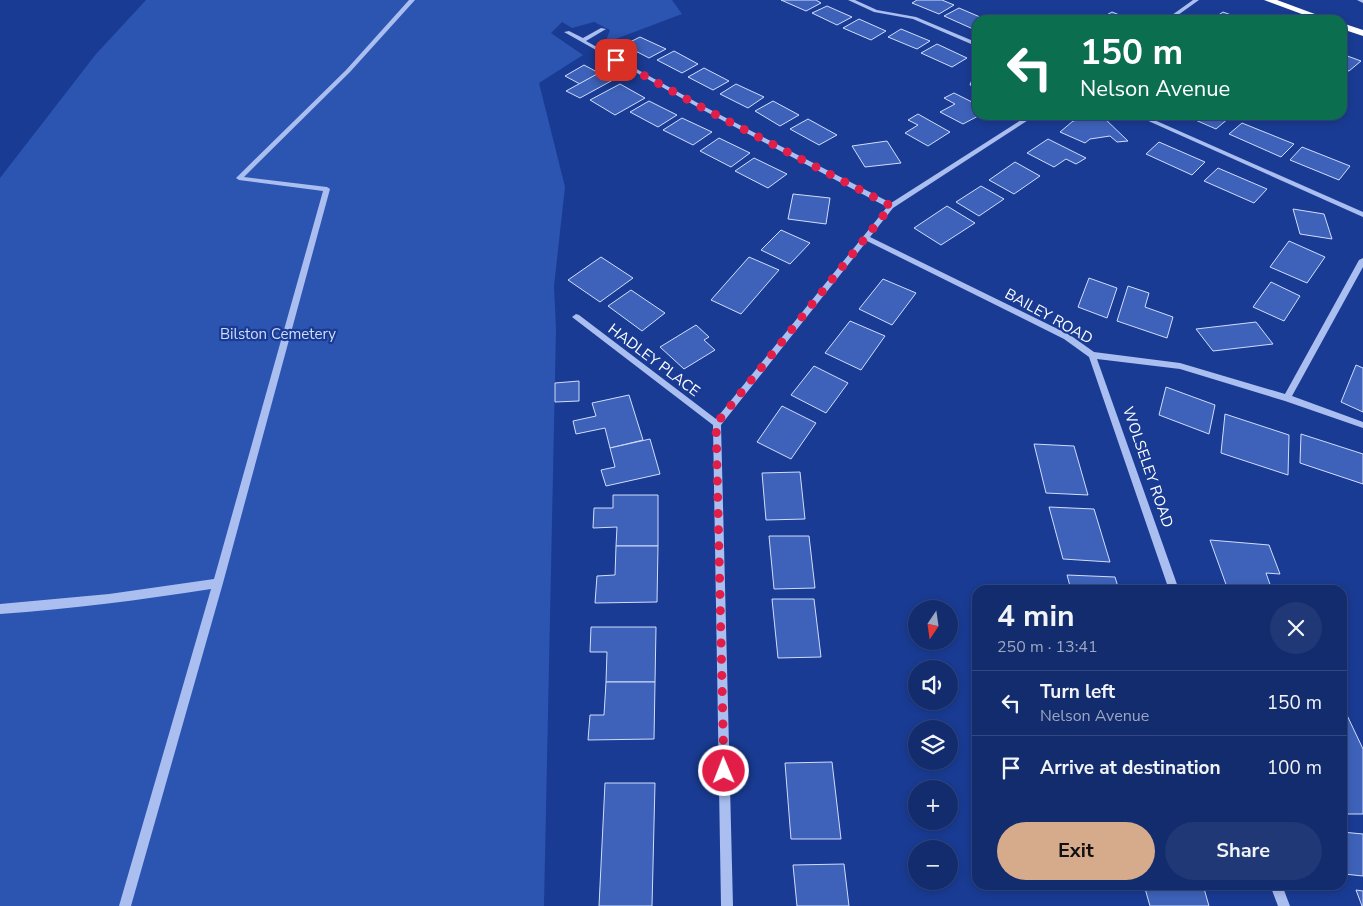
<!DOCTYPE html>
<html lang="en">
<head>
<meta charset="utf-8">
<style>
	body { margin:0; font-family:"Nunito Sans",sans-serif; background:#203876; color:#f1f3f6; height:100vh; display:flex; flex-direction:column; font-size:19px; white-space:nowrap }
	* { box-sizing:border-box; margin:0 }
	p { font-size:16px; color:#9da7c2 }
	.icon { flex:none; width:28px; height:28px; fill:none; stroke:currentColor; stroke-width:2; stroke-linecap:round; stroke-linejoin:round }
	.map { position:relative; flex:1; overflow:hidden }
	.details { position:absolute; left:972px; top:585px; width:375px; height:305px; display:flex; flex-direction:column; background:#132c6e; border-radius:15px; box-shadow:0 2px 8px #0003,0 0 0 1px #324881 }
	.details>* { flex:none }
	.banner { position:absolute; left:972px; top:15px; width:375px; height:105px; border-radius:15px; box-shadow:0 2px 8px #0003,0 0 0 1px #324881; background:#0b6e4f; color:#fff; overflow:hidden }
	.needle { width:32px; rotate:193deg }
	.controls { position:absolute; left:908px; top:600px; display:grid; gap:10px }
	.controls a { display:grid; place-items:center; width:50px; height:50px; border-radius:50%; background:#132c6e; box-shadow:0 2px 8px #0003,0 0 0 1px #324881; font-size:25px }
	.pin { position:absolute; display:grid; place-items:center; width:42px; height:42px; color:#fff; margin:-21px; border-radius:10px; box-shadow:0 2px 8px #0006 }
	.me { position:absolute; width:55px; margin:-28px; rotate:359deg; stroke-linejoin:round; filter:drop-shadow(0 0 4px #0008) }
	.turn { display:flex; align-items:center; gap:18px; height:105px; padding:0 25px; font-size:22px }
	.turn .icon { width:65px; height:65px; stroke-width:2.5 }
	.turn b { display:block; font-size:35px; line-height:42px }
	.round { display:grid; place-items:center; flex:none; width:52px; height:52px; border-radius:26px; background:#203876 }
	.head { display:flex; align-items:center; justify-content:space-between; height:85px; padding:0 25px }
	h1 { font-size:30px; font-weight:700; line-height:38px }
	.primary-button { display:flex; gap:10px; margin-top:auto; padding:10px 25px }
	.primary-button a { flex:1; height:58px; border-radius:30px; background:#d6ab8b; color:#111; font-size:20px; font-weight:700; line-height:58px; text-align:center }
	.primary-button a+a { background:#203876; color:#f1f3f6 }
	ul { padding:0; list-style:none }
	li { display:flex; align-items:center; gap:15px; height:65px; padding:0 25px; border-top:1px solid #324881 }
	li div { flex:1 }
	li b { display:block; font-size:19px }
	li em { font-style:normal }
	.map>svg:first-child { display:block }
	.green { fill:#2c54b1 }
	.building { fill:#3e62b9; stroke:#d0ddfb }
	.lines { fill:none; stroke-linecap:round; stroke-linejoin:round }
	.minor { fill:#aabef0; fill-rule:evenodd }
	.highway { fill:#fff; fill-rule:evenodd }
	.route { stroke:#e11d48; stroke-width:9; stroke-dasharray:0 16.2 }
	.labels { text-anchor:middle; stroke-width:4.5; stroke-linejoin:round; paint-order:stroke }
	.street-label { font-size:15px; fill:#fff; stroke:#193b93 }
	.park-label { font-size:15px; fill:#d0ddfb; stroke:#193b93 }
</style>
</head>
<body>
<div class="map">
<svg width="1363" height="906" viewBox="0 0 1363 906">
	<rect width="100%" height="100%" fill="#193b93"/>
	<path class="green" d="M146,0H672L682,14L605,43L610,30L594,22L572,28L562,22L551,33L583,55L539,83L565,187L554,286L556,329L544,906H0V178L96,54Z"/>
	<g class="building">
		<path d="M781,0H816L821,3L806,11Z"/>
		<path d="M917,0H942L954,5L939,14L912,3Z"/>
		<path d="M827,6L852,17L837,25L812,13Z"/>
		<path d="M959,8L987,20H978V26L973,29L944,16Z"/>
		<path d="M1112,12L1132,20H1107L1101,18Z"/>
		<path d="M1223,12L1242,19L1246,16L1257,20H1219L1214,18Z"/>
		<path d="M859,19L886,31L871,40L843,28Z"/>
		<path d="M901,29L930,41L917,49L888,37Z"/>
		<path d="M640,37L666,49L649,58L624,45Z"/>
		<path d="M937,44L967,58L952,67L921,53Z"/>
		<path d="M674,51L698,64L682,73L657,60Z"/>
		<path d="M1342,54L1361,61L1349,71L1342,69Z"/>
		<path d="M584,65L599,73L580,84L565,76Z"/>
		<path d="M704,68L729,81L713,90L688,77Z"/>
		<path d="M976,69H978V87L970,85Z"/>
		<path d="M599,73L613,80L580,98L566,91Z"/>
		<path d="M620,84L645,98L615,115L590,100Z"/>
		<path d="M736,84L764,97L748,108L720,94Z"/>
		<path d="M954,93L978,105V115H980L963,124L940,112L955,104L944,98Z"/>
		<path d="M649,101L677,115L658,127L630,112Z"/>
		<path d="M773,101L799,115L780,126L755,111Z"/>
		<path d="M918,114L950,132L928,146L905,133L918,125L908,120Z"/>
		<path d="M1184,115H1223L1229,118L1216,129Z"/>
		<path d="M1102,116L1128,141L1117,142L1110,136L1090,139L1085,143L1060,132L1073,121Z"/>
		<path d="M682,118L712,132L693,145L663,130Z"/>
		<path d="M808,119L837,135L819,145L790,129Z"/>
		<path d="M1242,123L1294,144L1281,157L1229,134Z"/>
		<path d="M719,138L750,153L731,167L700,151Z"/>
		<path d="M1048,139L1086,158L1076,164L1066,159L1054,167L1027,153Z"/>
		<path d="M887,141L901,163L865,167L852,146Z"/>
		<path d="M1159,142L1205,162L1192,175L1146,154Z"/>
		<path d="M1302,147L1350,166L1339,180L1290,160Z"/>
		<path d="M754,158L787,174L768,188L735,171Z"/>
		<path d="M1015,162L1040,176L1014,194L989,180Z"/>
		<path d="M1218,168L1267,189L1254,203L1204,181Z"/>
		<path d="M981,186L1004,199L979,216L956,202Z"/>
		<path d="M793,194L830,198L826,224L788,219Z"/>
		<path d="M947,206L975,223L941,245L914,228Z"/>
		<path d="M1293,209L1324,214L1332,239L1300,234Z"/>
		<path d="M781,230L810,243L790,264L761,250Z"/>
		<path d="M1289,241L1325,257L1307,283L1270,267Z"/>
		<path d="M601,257L633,278L600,302L568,280Z"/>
		<path d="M749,257L779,270L741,314L711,300Z"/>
		<path d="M1089,278L1117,288L1107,318L1078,307Z"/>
		<path d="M883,279L916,293L892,325L859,309Z"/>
		<path d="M1271,282L1300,296L1284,321L1253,307Z"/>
		<path d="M1128,286L1149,293L1145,307L1173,317L1167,338L1117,321Z"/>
		<path d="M631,290L665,313L642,331L608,306Z"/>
		<path d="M850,321L885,336L861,370L825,353Z"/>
		<path d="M1256,322L1273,344L1213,351L1196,329Z"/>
		<path d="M696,325L709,337L704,340L715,350L684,369L660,347Z"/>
		<path d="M1356,365L1363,368V412L1341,402Z"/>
		<path d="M814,366L848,383L826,413L791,395Z"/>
		<path d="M579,381V401L555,402V383Z"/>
		<path d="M1166,387L1215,405L1209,434L1159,415Z"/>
		<path d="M629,395L643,440L610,448L605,428L576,434L573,421L596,416L592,403Z"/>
		<path d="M782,406L816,423L791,459L757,442Z"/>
		<path d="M1225,414L1289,435L1288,475L1221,453Z"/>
		<path d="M1301,434L1363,454V484L1300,463Z"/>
		<path d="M650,439L660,474L606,486L601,470L615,467L610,448Z"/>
		<path d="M1034,444L1074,446L1088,495L1046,493Z"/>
		<path d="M800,472L805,519L766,520L762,473Z"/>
		<path d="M613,495H658V546H616L617,527L593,528L594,508H613Z"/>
		<path d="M1049,507L1094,509L1110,562L1063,559Z"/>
		<path d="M769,536H809L815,588L774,589Z"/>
		<path d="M1210,540L1269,545L1280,574L1266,573L1272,590H1228Z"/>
		<path d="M616,546H658L657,602L595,603L597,576L615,575Z"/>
		<path d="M1067,575L1115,577L1119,590H1071Z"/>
		<path d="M772,599H814L821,657L778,658Z"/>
		<path d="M591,627H656L655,682H606L607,652H590Z"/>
		<path d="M606,682H655L654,739L588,740L590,715H604Z"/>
		<path d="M1342,711H1345L1363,749V814H1342Z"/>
		<path d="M832,762L841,839H791L785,763Z"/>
		<path d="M605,783H655L652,906H599Z"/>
		<path d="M1342,832L1363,834V876L1344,874L1342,869Z"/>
		<path d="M844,864L849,906H797L793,865Z"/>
		<path d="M1144,885H1203L1209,906H1150Z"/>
		<path d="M1356,890L1363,891V906H1362Z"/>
	</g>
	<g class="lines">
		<g class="minor">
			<path d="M409,0H415L350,72L244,177L327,187L330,189L223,583L131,906H119L211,589C141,600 71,609 0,614V604L109,594L214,579L323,191L239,180L236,178L346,70Z"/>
			<path d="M848,0H855L877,10L916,17L978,43V47L913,19L874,12Z"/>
			<path d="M1193,0H1199L1171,20H1165Z"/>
			<path d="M1357,0H1363V3Z"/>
			<path d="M601,28L606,29L586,41L705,107L891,203L1029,115H1036L893,208L870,237L1070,335L1094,352L1180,363L1285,394L1359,260L1363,258V267L1292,396L1363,422V428L1285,401L1180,369L1097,359L1179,590H1169L1089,357L1064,339L867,241L721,425L733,906H721L713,425L572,317L576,314L579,315L716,419L887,207L701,109L564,32L569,31L583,38Z"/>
			<path d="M1135,115H1143L1363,212V217Z"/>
			<path d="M1270,885H1282L1290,906H1278Z"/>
		</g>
		<g class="highway">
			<path d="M1264,0H1277L1331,20H1318Z"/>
			<path d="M1342,23L1363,30V36L1342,29Z"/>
		</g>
	</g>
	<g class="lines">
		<path class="route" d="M616,60L703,108L891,206L716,424L724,771"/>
	</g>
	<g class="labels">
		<g class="street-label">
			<text transform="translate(1049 316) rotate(29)" y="5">BAILEY ROAD</text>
			<text transform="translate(654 360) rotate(37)" y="5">HADLEY PLACE</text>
			<text transform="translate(1148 467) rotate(71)" y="5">WOLSELEY ROAD</text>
		</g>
		<g class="park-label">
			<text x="278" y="339">Bilston Cemetery</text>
		</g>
	</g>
</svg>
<div class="controls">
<a><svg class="needle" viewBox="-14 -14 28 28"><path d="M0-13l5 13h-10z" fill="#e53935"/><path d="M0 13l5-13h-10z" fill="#9da7c2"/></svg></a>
<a><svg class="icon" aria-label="sound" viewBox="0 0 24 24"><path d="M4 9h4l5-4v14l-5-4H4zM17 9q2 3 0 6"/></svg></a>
<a><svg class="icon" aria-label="layers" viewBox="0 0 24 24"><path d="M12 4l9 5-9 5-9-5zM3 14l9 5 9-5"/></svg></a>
<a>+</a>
<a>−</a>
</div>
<div class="pin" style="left:616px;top:60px;background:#d93025"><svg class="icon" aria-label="arrive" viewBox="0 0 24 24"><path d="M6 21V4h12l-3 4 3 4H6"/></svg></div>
<svg class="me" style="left:724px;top:771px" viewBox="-20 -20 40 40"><circle r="17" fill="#e11d48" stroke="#fff" stroke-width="3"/><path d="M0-11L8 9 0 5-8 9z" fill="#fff"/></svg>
<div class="banner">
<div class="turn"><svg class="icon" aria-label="left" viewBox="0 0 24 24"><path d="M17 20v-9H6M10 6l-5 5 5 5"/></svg><div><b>150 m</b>Nelson Avenue</div></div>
</div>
<section class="details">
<div class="head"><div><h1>4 min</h1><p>250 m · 13:41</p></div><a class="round"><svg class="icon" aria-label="close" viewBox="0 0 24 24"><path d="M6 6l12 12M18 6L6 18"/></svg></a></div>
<ul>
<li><svg class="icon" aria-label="left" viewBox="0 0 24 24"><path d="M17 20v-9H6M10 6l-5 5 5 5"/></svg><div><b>Turn left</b><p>Nelson Avenue</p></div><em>150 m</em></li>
<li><svg class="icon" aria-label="arrive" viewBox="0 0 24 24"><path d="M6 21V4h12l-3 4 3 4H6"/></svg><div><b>Arrive at destination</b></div><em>100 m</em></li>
</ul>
<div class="primary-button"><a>Exit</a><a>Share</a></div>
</section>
</div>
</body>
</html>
